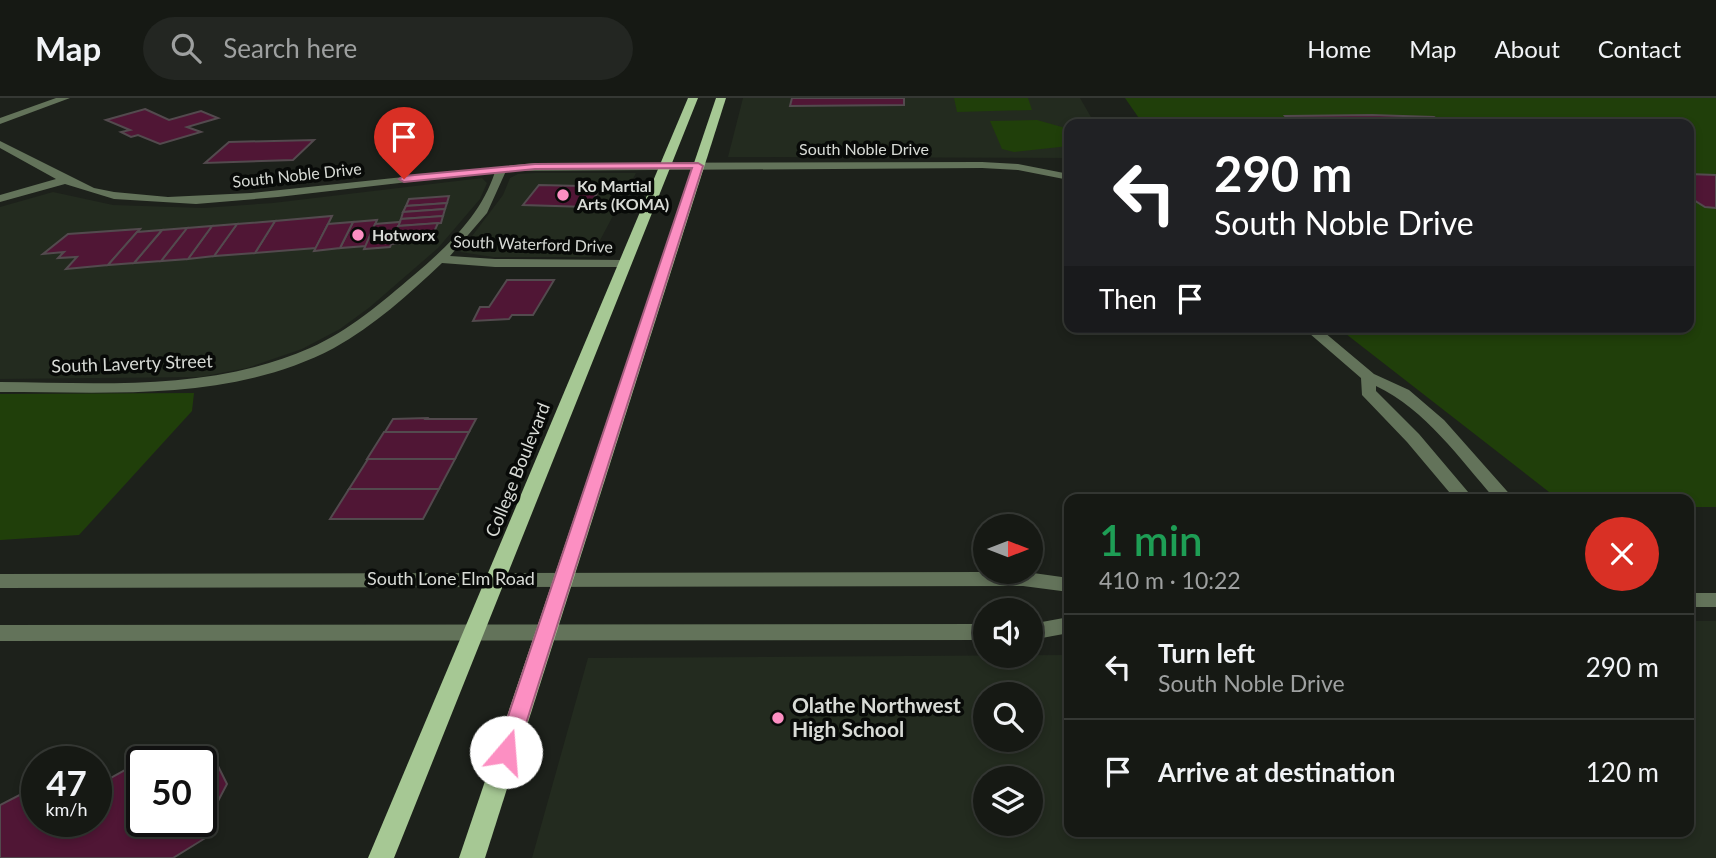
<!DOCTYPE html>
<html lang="en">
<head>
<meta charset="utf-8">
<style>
	body { margin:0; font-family:Lato,sans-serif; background:#232622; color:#f1f3f6; height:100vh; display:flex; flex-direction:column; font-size:26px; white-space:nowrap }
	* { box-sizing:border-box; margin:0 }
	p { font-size:23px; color:#9ea0a0 }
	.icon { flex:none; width:38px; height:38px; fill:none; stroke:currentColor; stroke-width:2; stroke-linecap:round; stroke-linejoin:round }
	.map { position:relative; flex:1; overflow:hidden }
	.panel { position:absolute; left:1064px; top:396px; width:630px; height:343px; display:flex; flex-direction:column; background:#161914; border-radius:14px; box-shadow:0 4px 10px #0003,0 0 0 2px #353834 }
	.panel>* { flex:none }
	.hud { position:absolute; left:1064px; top:21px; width:630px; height:214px; border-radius:14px; box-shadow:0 4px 10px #0003,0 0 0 2px #353834; background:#202124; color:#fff; overflow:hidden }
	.needle { width:46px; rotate:90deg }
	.buttons { position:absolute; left:973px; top:416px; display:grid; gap:14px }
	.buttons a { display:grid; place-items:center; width:70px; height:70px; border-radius:50%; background:#161914; box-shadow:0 4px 10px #0003,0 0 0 2px #353834; font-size:35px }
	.speed { position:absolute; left:21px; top:648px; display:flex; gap:14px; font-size:35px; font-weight:700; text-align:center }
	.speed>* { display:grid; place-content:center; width:91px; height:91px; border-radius:50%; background:#161914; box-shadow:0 4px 10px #0003,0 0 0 2px #353834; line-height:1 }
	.speed small { font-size:18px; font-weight:400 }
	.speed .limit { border:4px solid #111; border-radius:10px; background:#fff; color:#111 }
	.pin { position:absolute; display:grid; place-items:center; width:60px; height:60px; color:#fff; margin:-72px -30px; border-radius:50% 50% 50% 0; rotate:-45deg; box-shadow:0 0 7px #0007 }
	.pin .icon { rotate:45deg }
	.me { position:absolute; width:77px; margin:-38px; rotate:18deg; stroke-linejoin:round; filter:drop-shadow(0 0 5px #0008) }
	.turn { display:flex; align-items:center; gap:24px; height:147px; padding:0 35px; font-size:32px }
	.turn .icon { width:91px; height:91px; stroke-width:2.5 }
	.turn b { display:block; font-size:49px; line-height:60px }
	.then { display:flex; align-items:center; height:66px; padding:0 35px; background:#0003; gap:14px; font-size:26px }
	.round { display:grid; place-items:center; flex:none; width:74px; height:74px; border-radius:37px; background:#232622 }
	.overview { display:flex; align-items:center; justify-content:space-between; height:119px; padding:0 35px }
	h1 { font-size:42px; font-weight:600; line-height:52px; color:#1e9e55 }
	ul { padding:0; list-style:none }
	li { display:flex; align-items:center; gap:21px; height:105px; padding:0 35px; border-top:2px solid #353834 }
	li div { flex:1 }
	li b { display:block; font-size:26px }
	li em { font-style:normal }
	header { display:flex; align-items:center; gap:42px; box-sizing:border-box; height:98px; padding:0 35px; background:#161914; border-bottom:2px solid #353834 }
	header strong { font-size:33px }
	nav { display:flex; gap:38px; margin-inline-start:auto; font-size:24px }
	.search { width:490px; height:63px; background:#232622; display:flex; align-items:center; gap:18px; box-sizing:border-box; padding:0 24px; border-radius:38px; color:#9ea0a0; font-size:26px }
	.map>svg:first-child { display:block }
	.built { fill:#232b1f; fill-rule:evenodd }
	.green { fill:#203f0a }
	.building { fill:#501635; stroke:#534a4e; stroke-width:2 }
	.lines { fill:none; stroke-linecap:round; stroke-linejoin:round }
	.minor { fill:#63735a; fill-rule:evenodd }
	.major { fill:#a6c894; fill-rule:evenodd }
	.route { fill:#fc8fc2; stroke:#a45d7e; stroke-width:2 }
	.poi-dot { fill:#fc8fc2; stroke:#080a08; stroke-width:2.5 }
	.labels { text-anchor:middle; stroke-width:7; stroke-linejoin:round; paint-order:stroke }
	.far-street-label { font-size:16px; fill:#d8dbd6; stroke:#080a08 }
	.far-poi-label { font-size:16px; font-weight:bold; fill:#d8dbd6; stroke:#080a08; text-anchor:start }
	.street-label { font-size:18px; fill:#d8dbd6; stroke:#080a08 }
	.near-poi-label { font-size:21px; font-weight:bold; fill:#d8dbd6; stroke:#080a08; text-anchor:start }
</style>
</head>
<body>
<header>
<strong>Map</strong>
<div class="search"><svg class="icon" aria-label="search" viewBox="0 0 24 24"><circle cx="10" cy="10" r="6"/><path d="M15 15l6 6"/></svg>Search here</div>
<nav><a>Home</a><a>Map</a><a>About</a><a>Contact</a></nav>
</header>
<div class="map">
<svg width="1716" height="760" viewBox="0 0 1716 760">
	<rect width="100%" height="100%" fill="#1d211b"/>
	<g class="built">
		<path d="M743,0H1080L1095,26H1069V60L728,59Z"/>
		<path d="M535,75H636L591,159H493L460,154L503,97L510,80L518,76Z"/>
		<path d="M482,80L487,85L480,101L438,150L370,209L340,231L302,251L247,270L200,279L0,281V109L53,94L113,107L203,110L273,105Z"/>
		<path d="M1689,523H1716V760H532L588,560L1069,557V733H1689ZM985,597H1031V642H985ZM985,681H1031V726H985Z"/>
	</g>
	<g class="green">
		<path d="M954,0H1028L1032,12L957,14Z"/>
		<path d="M1125,0H1716V409H1689V401H1558L1337,229H1689V26H1143Z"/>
		<path d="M1037,22L1069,31V48L1014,54L1002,51L990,23Z"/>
		<path d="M194,295L192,313L79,437L0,442V296Z"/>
	</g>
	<g class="building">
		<path d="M792,0H904V7L790,8Z"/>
		<path d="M145,11L169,22L201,13L218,20L187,29L201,34L160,46L138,37L131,39L121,34L130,32L106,22Z"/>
		<path d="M1372,17L1434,19L1444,26H1292L1285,18Z"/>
		<path d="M314,42L293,62L205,65L229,44Z"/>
		<path d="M1689,76L1716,77V110L1705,109L1689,99Z"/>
		<path d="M539,87L582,88H602L588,109L523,107Z"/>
		<path d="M449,98L447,105L406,108L409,101Z"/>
		<path d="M447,105L445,111L403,114L406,108Z"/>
		<path d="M445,111L443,118L401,121L403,114Z"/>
		<path d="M332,118L316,150L255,155L275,123Z"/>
		<path d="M443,118L441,125L398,128L401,121Z"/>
		<path d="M377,122L366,148L340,150L353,124Z"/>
		<path d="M275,123L255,155L214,158L237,126Z"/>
		<path d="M353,124L340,150L314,153L328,126Z"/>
		<path d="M400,124L390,149L364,151L375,126Z"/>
		<path d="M438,125L434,134L427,138L411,144L391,146L398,128Z"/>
		<path d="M237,126L214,158L188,161L212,128Z"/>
		<path d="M212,128L188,161L161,163L187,130Z"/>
		<path d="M187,130L161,163L134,165L162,132Z"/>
		<path d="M140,131L108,167L66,171L77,159L58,160L64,154L43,156L68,136Z"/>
		<path d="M162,132L134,165L108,167L137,134Z"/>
		<path d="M507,182H554L533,217H512L509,221L473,223L480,209H489Z"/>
		<path d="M427,320L426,321H476L469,334H385L393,321Z"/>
		<path d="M384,334H469L455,361H367Z"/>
		<path d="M368,361H455L439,391H349Z"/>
		<path d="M349,391H439L423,421H330Z"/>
		<path d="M163,651L168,663H142V723H199L207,739L173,760H0V707L37,688V723H96V688Z"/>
		<path d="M213,658L227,686L217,705L201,714V663H184L192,659Z"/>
	</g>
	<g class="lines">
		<g class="minor">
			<path d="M56,0H70L0,26V20Z"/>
			<path d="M0,43L94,90L114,94L168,99L251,95L535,65L982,64L1018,66L1069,76V82L1018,72L982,70L506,73L487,115L450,158L495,161L624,162L630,166L629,169H495L442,165C409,196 374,228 334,250C232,304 111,294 0,294V284C104,285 212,293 310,250C349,233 382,204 414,177C448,148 481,117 495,74L278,99L196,106L114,101L65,86L0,104V97L56,81L0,50Z"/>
			<path d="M1302,229H1318L1374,276L1409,292L1444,322L1514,401H1495C1459,360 1426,312 1376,288V293L1419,336L1474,401H1455L1407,344L1362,297L1361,280Z"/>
			<path d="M985,474H1026L1069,480V494L1023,488L0,490V476Z"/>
			<rect x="1689" y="495" width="27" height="14"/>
			<path d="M1069,519V535L1031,542V526Z"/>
			<path d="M985,526V542L0,543V527Z"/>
		</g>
		<g class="major">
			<path d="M688,0H698L394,760H368Z"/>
			<path d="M716,0H726L485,760H459Z"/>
		</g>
	</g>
	<path class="route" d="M698,65L703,68L517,654L514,661L506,664L499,661L496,654L692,70L535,71L404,84L399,81L404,78L535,66Z"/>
	<g class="poi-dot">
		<circle cx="563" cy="97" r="7"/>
		<circle cx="358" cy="137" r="7"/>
		<circle cx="778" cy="620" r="7"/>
	</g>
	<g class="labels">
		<g class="far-street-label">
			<text x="864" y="57">South Noble Drive</text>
			<text transform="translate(297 77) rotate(-6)" y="6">South Noble Drive</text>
			<text transform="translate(533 146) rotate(2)" y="6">South Waterford Drive</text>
		</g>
		<g class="far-poi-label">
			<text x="577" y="94">Ko Martial<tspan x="577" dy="18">Arts (KOMA)</tspan></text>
			<text x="372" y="143">Hotworx</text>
		</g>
		<g class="street-label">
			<text transform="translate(132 266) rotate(-2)" y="6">South Laverty Street</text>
			<text transform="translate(518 372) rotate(-68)" y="6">College Boulevard</text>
			<text x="451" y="487">South Lone Elm Road</text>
		</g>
		<g class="near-poi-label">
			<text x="792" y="615">Olathe Northwest<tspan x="792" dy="24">High School</tspan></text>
		</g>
	</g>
</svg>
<div class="buttons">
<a><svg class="needle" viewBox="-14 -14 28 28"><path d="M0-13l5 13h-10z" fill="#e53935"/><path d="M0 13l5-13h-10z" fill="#9ea0a0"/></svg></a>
<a><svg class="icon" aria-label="sound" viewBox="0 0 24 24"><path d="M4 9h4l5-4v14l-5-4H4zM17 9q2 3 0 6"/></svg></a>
<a><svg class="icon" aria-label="search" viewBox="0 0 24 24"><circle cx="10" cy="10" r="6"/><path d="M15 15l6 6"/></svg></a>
<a><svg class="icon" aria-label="layers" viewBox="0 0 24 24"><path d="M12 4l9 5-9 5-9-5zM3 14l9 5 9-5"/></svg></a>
</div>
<div class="speed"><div>47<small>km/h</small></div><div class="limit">50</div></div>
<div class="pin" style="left:404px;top:81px;background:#d93025"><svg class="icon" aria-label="arrive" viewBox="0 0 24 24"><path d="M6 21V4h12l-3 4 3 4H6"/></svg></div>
<svg class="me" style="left:506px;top:654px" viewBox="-20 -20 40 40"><circle r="19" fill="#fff"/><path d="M0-13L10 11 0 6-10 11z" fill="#fc8fc2"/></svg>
<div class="hud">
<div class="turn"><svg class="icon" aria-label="left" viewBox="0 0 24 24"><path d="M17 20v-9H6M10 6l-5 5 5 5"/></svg><div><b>290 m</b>South Noble Drive</div></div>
<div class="then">Then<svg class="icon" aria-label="arrive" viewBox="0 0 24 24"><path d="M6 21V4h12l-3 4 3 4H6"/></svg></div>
</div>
<section class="panel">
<div class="overview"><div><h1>1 min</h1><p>410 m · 10:22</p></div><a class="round" style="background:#d93025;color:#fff"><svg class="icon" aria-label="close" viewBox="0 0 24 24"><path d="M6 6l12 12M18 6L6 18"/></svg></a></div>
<ul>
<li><svg class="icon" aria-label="left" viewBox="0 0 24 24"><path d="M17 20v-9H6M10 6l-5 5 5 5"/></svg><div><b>Turn left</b><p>South Noble Drive</p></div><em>290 m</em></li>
<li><svg class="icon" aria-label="arrive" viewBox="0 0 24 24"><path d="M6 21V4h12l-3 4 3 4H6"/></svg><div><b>Arrive at destination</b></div><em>120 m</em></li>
</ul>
</section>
</div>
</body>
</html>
